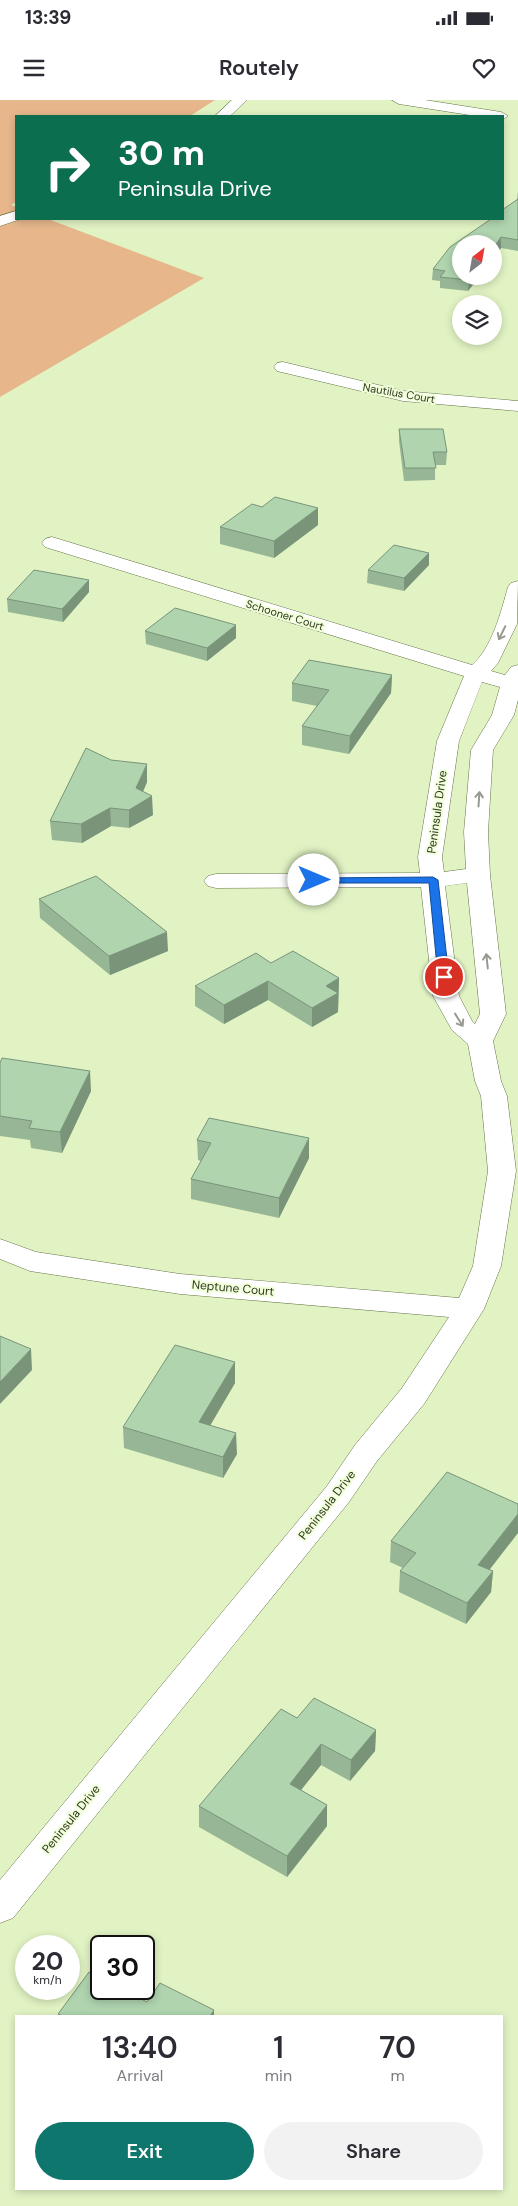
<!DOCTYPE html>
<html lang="en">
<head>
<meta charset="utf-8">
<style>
	body { margin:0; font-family:"DM Sans",sans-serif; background:#f2f2f3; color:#2b2b33; height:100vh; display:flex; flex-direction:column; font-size:19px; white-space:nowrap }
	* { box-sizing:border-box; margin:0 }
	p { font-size:16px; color:#7c7c81 }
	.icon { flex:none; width:28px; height:28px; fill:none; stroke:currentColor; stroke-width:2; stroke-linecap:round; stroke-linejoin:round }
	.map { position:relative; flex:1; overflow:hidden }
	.drawer { position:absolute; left:15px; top:1915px; width:488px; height:175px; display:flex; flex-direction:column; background:#fff; border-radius:0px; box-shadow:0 2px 8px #0003 }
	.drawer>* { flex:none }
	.banner { position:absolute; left:15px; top:15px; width:489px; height:105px; border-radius:0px; box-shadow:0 2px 8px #0003; background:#0b6e4f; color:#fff; overflow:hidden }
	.needle { width:32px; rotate:31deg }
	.tools { position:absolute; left:452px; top:135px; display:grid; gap:10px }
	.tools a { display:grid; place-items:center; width:50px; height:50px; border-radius:50%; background:#fff; box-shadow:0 2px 8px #0003; font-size:25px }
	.speed { position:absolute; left:15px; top:1835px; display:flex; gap:10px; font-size:25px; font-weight:700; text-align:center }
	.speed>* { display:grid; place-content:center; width:65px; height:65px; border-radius:50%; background:#fff; box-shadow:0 2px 8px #0003; line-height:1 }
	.speed small { font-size:12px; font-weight:400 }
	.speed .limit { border:2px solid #111; border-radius:8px; background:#fff; color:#111 }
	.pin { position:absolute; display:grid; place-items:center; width:42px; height:42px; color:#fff; margin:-21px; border:2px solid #fff; border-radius:50%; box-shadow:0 1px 5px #0007 }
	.me { position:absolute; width:55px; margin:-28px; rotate:90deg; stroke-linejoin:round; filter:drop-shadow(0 0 4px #0008) }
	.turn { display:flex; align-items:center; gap:18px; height:105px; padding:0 20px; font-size:22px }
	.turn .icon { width:65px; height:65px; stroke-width:2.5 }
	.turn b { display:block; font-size:35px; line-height:42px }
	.eta { display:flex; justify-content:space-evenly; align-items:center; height:85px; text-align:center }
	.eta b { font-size:30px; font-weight:600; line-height:35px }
	.button { display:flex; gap:10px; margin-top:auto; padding:10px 20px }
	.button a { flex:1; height:58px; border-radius:30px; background:#0f766e; color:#fff; font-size:20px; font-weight:600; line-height:58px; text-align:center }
	.button a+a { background:#f2f2f3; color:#2b2b33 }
	.status { display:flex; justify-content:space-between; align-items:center; height:35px; padding:0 25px; background:#fff; direction:ltr }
	.status svg { height:14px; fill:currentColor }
	header { display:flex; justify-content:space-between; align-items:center; height:65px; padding:0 20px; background:#fff; font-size:22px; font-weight:600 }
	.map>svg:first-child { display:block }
	.green { fill:#e7b78b }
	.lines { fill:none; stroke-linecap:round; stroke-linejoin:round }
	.minor-casing { stroke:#657349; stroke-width:1 }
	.minor { fill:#fff; fill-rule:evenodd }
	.wall { fill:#96b696 }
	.shaded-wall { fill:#7a947a }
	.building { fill:#afd4ae; stroke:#7a947a }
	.oneway { stroke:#989a92 }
	.route { fill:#1a73e8; stroke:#114b97 }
	.labels { text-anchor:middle; stroke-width:4; stroke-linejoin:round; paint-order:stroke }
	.far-street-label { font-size:11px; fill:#303624; stroke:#f0ffd8 }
	.street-label { font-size:12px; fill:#303624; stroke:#f0ffd8 }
</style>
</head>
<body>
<div class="status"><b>13:39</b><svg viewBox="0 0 49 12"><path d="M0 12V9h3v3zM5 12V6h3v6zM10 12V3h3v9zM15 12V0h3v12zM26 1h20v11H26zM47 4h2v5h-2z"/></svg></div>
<header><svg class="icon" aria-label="menu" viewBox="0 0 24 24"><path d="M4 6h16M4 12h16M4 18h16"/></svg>Routely<svg class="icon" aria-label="heart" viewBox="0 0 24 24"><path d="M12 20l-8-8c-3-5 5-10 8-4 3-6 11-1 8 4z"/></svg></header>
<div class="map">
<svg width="518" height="2106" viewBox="0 0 518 2106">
	<rect width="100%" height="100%" fill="#e1f3c3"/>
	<path class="green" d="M0,0H215L190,16H16V102L11,105L16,107V119H48L204,178L0,297Z"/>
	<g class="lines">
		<defs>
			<g id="minor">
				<path d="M232,0H247L230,16H215Z"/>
				<path d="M392,0H425L501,12L508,16L502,20V16H476L399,4Z"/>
				<path d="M16,111V119H21L0,126V116Z"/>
				<path d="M283,262L403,291L518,301V311L403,301L277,271L274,267L277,263Z"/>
				<path d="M52,437L472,565C492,548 501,512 508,487L511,483L518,481L517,524L498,563L491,571L505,575L511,567L518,565V600L514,615L493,650L488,732L490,775L506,914L493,941L501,981L507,996L516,1071L501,1166L484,1209L424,1304L377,1361L349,1402L13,1818L0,1823V1780L327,1386L355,1345L402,1288L449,1217L180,1194L30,1171L0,1159V1139L36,1152L180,1174L459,1198L473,1166L488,1071L481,996L475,981L468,944L452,930L433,896L421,787L216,788L208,786L204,781L208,776L216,774L420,773L418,757L437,641L464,576L45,447L42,443L45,439ZM482,582L500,587L492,615L471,650L464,732L466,769L444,772L442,757L459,641ZM467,783L480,914L475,924L472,921L459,896L445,786Z"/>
			</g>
		</defs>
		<use href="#minor" class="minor-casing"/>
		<use href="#minor" class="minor"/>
	</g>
	<g class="wall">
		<path d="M518,91V151L501,148L494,157V144L480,176L468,191L440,188V181L432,180L433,169L517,100Z"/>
		<path d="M399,329L447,352L446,365H435V380L404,381L399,341Z"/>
		<path d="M318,425L274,458L220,444V427Z"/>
		<path d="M429,453V465L404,491L367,483L368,470Z"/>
		<path d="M89,480V492L63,522L8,512L7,499Z"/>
		<path d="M236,525V538L207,561L146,544L145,531Z"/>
		<path d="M392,575L391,593L349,654L302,645V626L317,606L292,601V583Z"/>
		<path d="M111,660L147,682L143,692L153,715L129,728L111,726L82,743L52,740L50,721Z"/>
		<path d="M39,799L168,851L110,875L40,818Z"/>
		<path d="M271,863L339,878L338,912L312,927L268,900L224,924L195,906V886Z"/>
		<path d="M0,963L91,991L62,1053L31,1048L30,1040L0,1036Z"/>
		<path d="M197,1040L309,1058L279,1118L191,1099V1079L201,1061L198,1060Z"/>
		<path d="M235,1283L210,1325L237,1354L223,1378L124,1348L123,1327Z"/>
		<path d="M391,1441L493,1471L491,1492L466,1524L399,1492L400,1471L403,1468L390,1462Z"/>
		<path d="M297,1618L376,1630L375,1651L350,1681L321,1665L301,1690L327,1705V1726L287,1777L199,1727V1706Z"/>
	</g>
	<g class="shaded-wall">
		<path d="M501,137V148L494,157V147Z"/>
		<path d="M472,176H480L468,191L469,180Z"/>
		<path d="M318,408V425L274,458V441Z"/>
		<path d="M429,453V465L404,491V478Z"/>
		<path d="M89,480V492L63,522L62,509Z"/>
		<path d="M236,525V538L207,561V548Z"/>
		<path d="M392,575L391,593L349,654L350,636Z"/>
		<path d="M147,664V682L137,705L152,696L153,715L129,728V710L136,688Z"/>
		<path d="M110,708L111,726L82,743L81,724Z"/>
		<path d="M167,832L168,851L110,875L109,856Z"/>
		<path d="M339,878L338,912L312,927V908L326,886Z"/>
		<path d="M268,881V900L224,924V905Z"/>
		<path d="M90,971L91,991L62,1053L60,1032Z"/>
		<path d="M309,1038V1058L279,1118V1098Z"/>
		<path d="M31,1249L32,1270L0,1304V1282Z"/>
		<path d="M235,1262V1283L200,1343L199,1322Z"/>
		<path d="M236,1333L237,1354L223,1378V1357Z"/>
		<path d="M518,1414V1433L477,1486L478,1465Z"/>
		<path d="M493,1471L491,1492L466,1524L467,1503Z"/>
		<path d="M376,1630L375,1651L350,1681L351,1660Z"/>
		<path d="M321,1644V1665L289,1705L290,1684Z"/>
		<path d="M327,1705V1726L287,1777V1756Z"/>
		<path d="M214,1910V1916H210Z"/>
	</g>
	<g class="building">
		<path d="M518,99V140L501,137L494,147V144H461V176H472L469,180L440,177L445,171L433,169L450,147L491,119H502V110Z"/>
		<path d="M399,329H443L447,352H433L436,368H405Z"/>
		<path d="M275,397L318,408L274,441L220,427L252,404L262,407Z"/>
		<path d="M394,445L429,453L404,478L368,470Z"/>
		<path d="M34,470L89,480L62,509L7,499Z"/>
		<path d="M175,508L236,525L207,548L145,531Z"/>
		<path d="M309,560L392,575L350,636L302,626L329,590L292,583Z"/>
		<path d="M86,648L111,660L147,664L136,688L152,696L129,710L110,708L81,724L50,721Z"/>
		<path d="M96,776L167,832L109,856L39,799Z"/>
		<path d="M293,851L339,878L326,886L338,893L312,908L268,881L224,905L195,886L256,853L271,863Z"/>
		<path d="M2,958L90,971L60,1032L29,1028L32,1021L0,1016V963Z"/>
		<path d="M209,1018L309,1038L279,1098L191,1079L211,1043L197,1040Z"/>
		<path d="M0,1236L31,1249L0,1282Z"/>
		<path d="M175,1245L235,1262L199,1322L236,1333L223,1357L123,1327Z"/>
		<path d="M447,1372L518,1404V1414L478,1465L493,1471L467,1503L400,1471L416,1453L391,1441Z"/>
		<path d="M314,1598L376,1630L351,1660L321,1644L290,1684L327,1705L287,1756L199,1706L281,1609L297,1618Z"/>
		<path d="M89,1872L101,1878V1889H122L147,1902L160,1883L214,1910L210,1916H63L58,1914Z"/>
	</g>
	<defs><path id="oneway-shaft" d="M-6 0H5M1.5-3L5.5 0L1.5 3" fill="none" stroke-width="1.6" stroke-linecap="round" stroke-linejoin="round" transform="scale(1.25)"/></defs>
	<g class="oneway">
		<use href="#oneway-shaft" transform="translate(502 533) rotate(116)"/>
		<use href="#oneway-shaft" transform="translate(479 699) rotate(-86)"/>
		<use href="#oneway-shaft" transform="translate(487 861) rotate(-96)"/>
		<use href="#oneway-shaft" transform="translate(459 920) rotate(58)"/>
	</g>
	<path class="route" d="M433,777L438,780L449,877L444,880L438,877L429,783H314L310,780L314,778Z"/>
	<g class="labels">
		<g class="far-street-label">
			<text transform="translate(399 293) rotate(10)" y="4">Nautilus Court</text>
			<text transform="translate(285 515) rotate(17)" y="4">Schooner Court</text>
		</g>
		<g class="street-label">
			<text transform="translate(437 712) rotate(-82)" y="4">Peninsula Drive</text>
			<text transform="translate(233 1188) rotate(5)" y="4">Neptune Court</text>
			<text transform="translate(327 1405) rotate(-52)" y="4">Peninsula Drive</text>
			<text transform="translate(71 1719) rotate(-51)" y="4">Peninsula Drive</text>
		</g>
	</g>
</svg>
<div class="tools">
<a><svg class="needle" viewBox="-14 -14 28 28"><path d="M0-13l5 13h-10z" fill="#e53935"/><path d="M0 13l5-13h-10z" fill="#7c7c81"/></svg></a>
<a><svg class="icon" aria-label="layers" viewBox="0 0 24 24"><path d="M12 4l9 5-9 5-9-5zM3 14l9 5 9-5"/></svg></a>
</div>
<div class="speed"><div>20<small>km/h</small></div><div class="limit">30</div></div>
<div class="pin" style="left:444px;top:877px;background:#d93025"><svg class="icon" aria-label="arrive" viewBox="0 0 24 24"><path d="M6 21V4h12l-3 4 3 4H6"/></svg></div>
<svg class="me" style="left:314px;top:780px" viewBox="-20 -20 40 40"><circle r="19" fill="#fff"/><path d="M0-13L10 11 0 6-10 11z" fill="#1a73e8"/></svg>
<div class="banner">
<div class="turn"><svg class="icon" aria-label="right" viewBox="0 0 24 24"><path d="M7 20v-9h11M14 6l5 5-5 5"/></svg><div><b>30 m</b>Peninsula Drive</div></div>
</div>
<section class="drawer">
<div class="eta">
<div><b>13:40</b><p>Arrival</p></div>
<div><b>1</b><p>min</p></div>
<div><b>70</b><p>m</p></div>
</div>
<div class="button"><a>Exit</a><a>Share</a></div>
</section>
</div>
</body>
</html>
